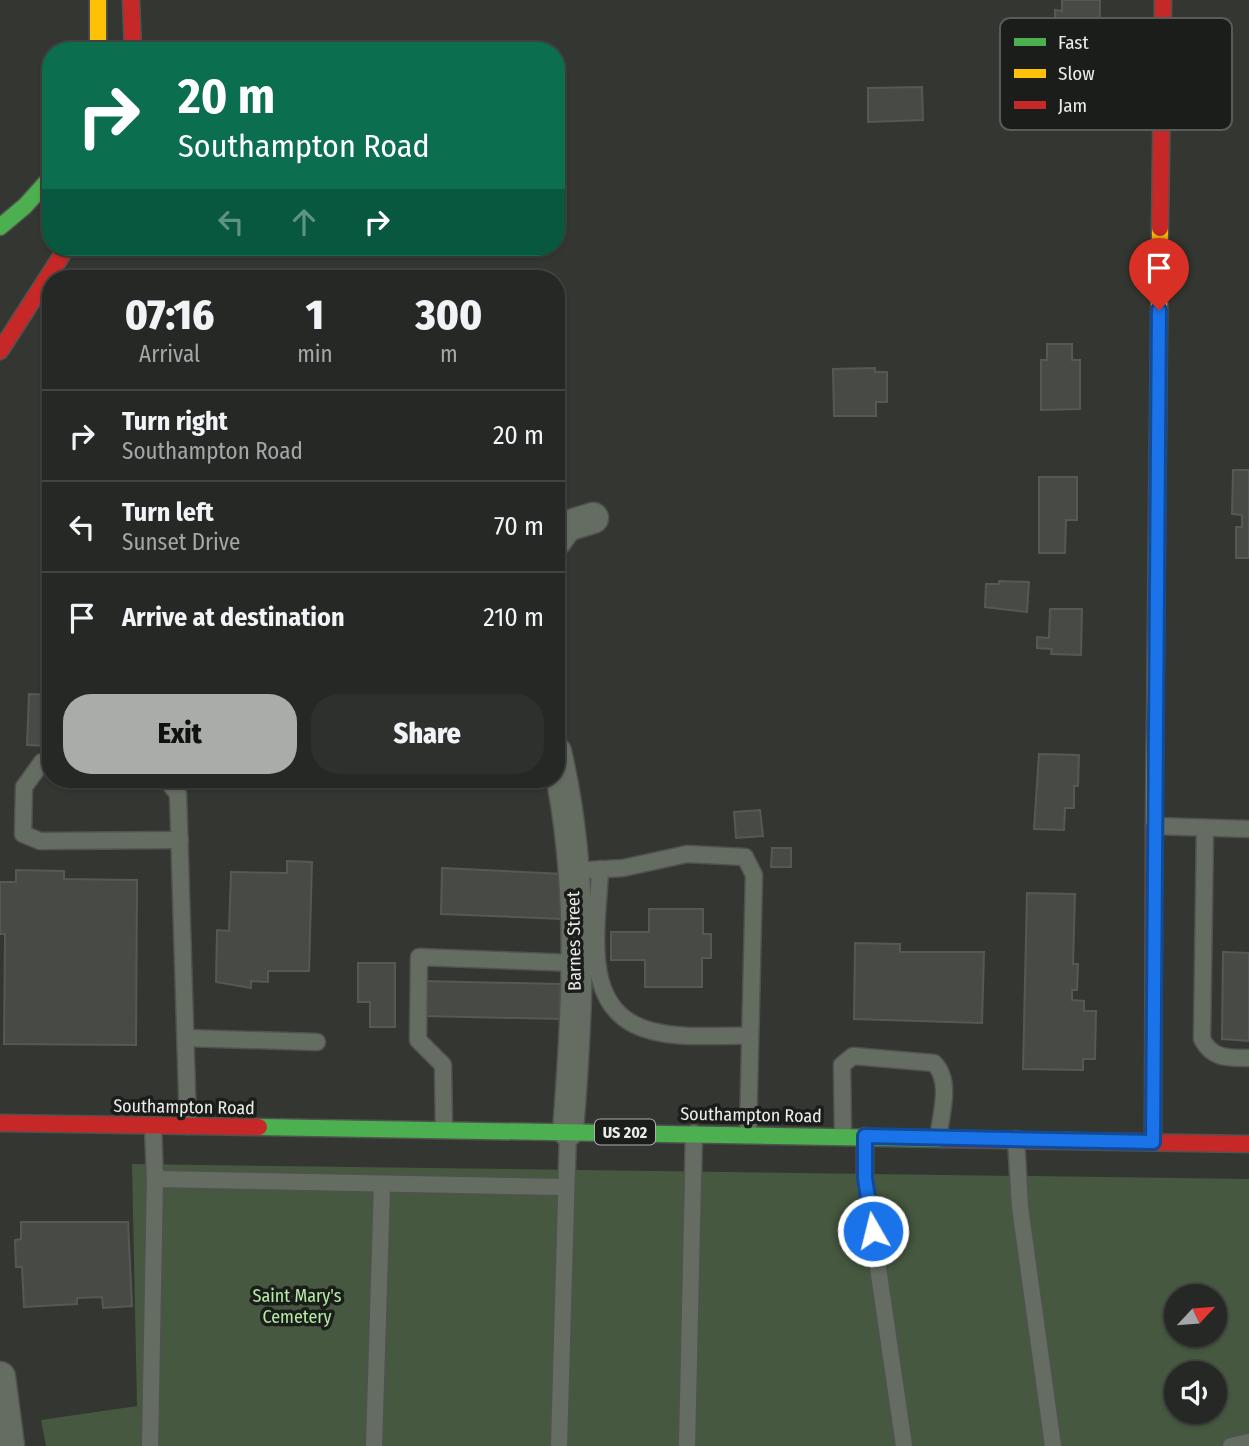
<!DOCTYPE html>
<html lang="en">
<head>
<meta charset="utf-8">
<style>
	body { margin:0; font-family:"Fira Sans Condensed",sans-serif; background:#2e302d; color:#f1f3f6; height:100vh; display:flex; flex-direction:column; font-size:26px; white-space:nowrap }
	* { box-sizing:border-box; margin:0 }
	p { font-size:23px; color:#a4a6a7 }
	.icon { flex:none; width:38px; height:38px; fill:none; stroke:currentColor; stroke-width:2; stroke-linecap:round; stroke-linejoin:round }
	.map { position:relative; flex:1; overflow:hidden }
	.panel { position:absolute; left:42px; top:270px; width:523px; height:518px; display:flex; flex-direction:column; background:#262825; border-radius:28px; box-shadow:0 2px 5px #0004,0 0 0 2px #424442 }
	.panel>* { flex:none }
	.banner { position:absolute; left:42px; top:42px; width:523px; height:214px; border-radius:28px; box-shadow:0 2px 5px #0004,0 0 0 2px #424442; background:#0b6e4f; color:#fff; overflow:hidden }
	.needle { width:46px; rotate:64deg }
	.fabs { position:absolute; left:1164px; top:1284px; display:grid; gap:14px }
	.fabs a { display:grid; place-items:center; width:63px; height:63px; border-radius:50%; background:#262825; box-shadow:0 2px 5px #0004,0 0 0 2px #424442; font-size:35px }
	.pin { position:absolute; display:grid; place-items:center; width:60px; height:60px; color:#fff; margin:-72px -30px; border-radius:50% 50% 50% 0; rotate:-45deg; box-shadow:0 0 7px #0007 }
	.pin .icon { rotate:45deg }
	.me { position:absolute; width:77px; margin:-38px; rotate:352deg; stroke-linejoin:round; filter:drop-shadow(0 0 5px #0008) }
	.turn { display:flex; align-items:center; gap:24px; height:147px; padding:0 21px; font-size:32px }
	.turn .icon { width:91px; height:91px; stroke-width:2.5 }
	.turn b { display:block; font-size:49px; line-height:60px }
	.lanes { display:flex; align-items:center; height:66px; padding:0 21px; background:#0003; justify-content:center; gap:35px; direction:ltr }
	.lanes .off { opacity:.35 }
	.eta { display:flex; justify-content:space-evenly; align-items:center; height:119px; text-align:center }
	.eta b { font-size:42px; font-weight:800; line-height:49px }
	.action { display:flex; gap:14px; margin-top:auto; padding:14px 21px }
	.action a { flex:1; height:80px; border-radius:28px; background:#a9aca8; color:#111; font-size:28px; font-weight:800; line-height:80px; text-align:center }
	.action a+a { background:#2e302d; color:#f1f3f6 }
	ul { padding:0; list-style:none }
	li { display:flex; align-items:center; gap:21px; height:91px; padding:0 21px; border-top:2px solid #424442 }
	li div { flex:1 }
	li b { display:block; font-size:26px }
	li em { font-style:normal }
	.map>svg:first-child { display:block }
	.green { fill:#465840; fill-rule:evenodd }
	.building { fill:#484a46; stroke:#565854; stroke-width:2 }
	.lines { fill:none; stroke-linecap:round; stroke-linejoin:round }
	.lane-casing { stroke:#50524f; stroke-width:19 }
	.street-casing { stroke:#50524f; stroke-width:33 }
	.fast-casing { stroke:#50524f; stroke-width:19 }
	.slow-casing { stroke:#50524f; stroke-width:19 }
	.jam-casing { stroke:#50524f; stroke-width:19 }
	.lane { stroke:#656d62; stroke-width:16 }
	.street { stroke:#656d62; stroke-width:30 }
	.fast { stroke:#4caf50; stroke-width:16 }
	.slow { stroke:#ffc107; stroke-width:16 }
	.jam { stroke:#c62828; stroke-width:16 }
	.route-casing { stroke:#114b97; stroke-width:18 }
	.route { stroke:#1a73e8; stroke-width:12 }
	.labels { text-anchor:middle; stroke-width:7; stroke-linejoin:round; paint-order:stroke }
	.shield { fill:#1b1d1a; stroke:#abaeaa; stroke-width:2 }
	.shield-label { font-size:16px; font-weight:bold; fill:#e9ece8 }
	.street-label { font-size:18px; fill:#e9ece8; stroke:#1b1d1a }
	.park-label { font-size:18px; fill:#b5eba5; stroke:#1b1d1a }
	.key { fill:#1b1d1a; stroke:#595b58; stroke-width:2 }
	.key-label { font-size:19px; fill:#e9ece8 }
</style>
</head>
<body>
<div class="map">
<svg width="1249" height="1446" viewBox="0 0 1249 1446">
	<rect width="100%" height="100%" fill="#333631"/>
	<path class="green" d="M132,1164L1249,1179V1446H46L41,1420L137,1406ZM1176,1297H1214V1335H1176ZM1176,1374H1214V1412H1176Z"/>
	<g class="building">
		<path d="M1062,0H1100L1099,56L1069,55V45H1055V10L1062,11Z"/>
		<path d="M922,87L923,120L868,122V88Z"/>
		<path d="M1047,344H1072V360H1080V409L1041,410V360H1047Z"/>
		<path d="M875,368V372H887V402H876V416H834L833,369Z"/>
		<path d="M1233,470H1249V558H1236V527H1242V515L1232,514Z"/>
		<path d="M1039,477H1077V520H1066L1065,553H1039Z"/>
		<path d="M999,581L1029,582L1027,612L985,607L986,584H999Z"/>
		<path d="M1050,609H1082L1081,655L1051,654L1052,649L1037,648V637L1049,638Z"/>
		<path d="M29,694L51,695V746L27,745Z"/>
		<path d="M1039,754L1079,755L1078,786H1074V808H1065L1064,830L1034,829Z"/>
		<path d="M760,810L763,836L736,838L734,812Z"/>
		<path d="M772,848H791V867H771Z"/>
		<path d="M287,861L312,862L309,971H268V982L251,981V988L216,982L217,930L229,931L231,872L287,873Z"/>
		<path d="M442,868L564,874L562,919L441,914Z"/>
		<path d="M16,870L64,871V879L137,880L136,1045L4,1044L5,934H0V882H16Z"/>
		<path d="M1027,893L1075,894L1073,964H1078L1077,990H1072V1000L1084,1001V1011H1096L1095,1059H1083V1070L1023,1069Z"/>
		<path d="M649,909H703V934H711V958H702V987H645V960H611V932H649Z"/>
		<path d="M855,943L900,944V952H984L982,1023L854,1019Z"/>
		<path d="M1223,952L1249,953V1041L1222,1039Z"/>
		<path d="M358,963H395V1027H370V1002H358Z"/>
		<path d="M422,981L561,984L560,1019L422,1016Z"/>
		<path d="M21,1222H128L132,1306L103,1308L102,1297L77,1298V1304L24,1307L22,1267H16L15,1240L21,1239Z"/>
	</g>
	<g class="lines">
		<defs>
			<g id="lane">
				<path d="M51,762H42L24,787L23,834L40,841L180,840"/>
				<path d="M166,779L178,794L188,1126"/>
				<path d="M1155,826L1249,829"/>
				<path d="M1205,829L1202,1039C1212,1059 1228,1058 1249,1058"/>
				<path d="M600,869C598,927 578,1013 652,1031C681,1039 718,1035 749,1036"/>
				<path d="M573,871L623,868L687,854L745,857L754,875L748,1134"/>
				<path d="M186,1038L317,1042"/>
				<path d="M444,1130L443,1065L418,1040L419,957L575,963"/>
				<path d="M843,1136L842,1065L853,1056L934,1063C952,1081 941,1114 938,1138"/>
				<path d="M865,1136V1178L904,1446"/>
				<path d="M1016,1139L1020,1207L1053,1446"/>
				<path d="M155,1179L564,1187"/>
				<path d="M150,1446L155,1179L153,1126"/>
				<path d="M374,1446L382,1186"/>
				<path d="M559,1446L568,1131"/>
				<path d="M687,1446L694,1133"/>
				<path d="M1231,1446L1249,1442"/>
			</g>
			<g id="street">
				<path d="M556,541L567,526L593,518"/>
				<path d="M556,752C585,874 578,1007 568,1131"/>
				<path d="M0,1377L9,1446"/>
			</g>
			<g id="fast">
				<path d="M0,227L25,206L51,177"/>
				<path d="M259,1127L943,1139"/>
			</g>
			<g id="slow">
				<path d="M98,0V51"/>
				<path d="M1154,827L1160,228"/>
			</g>
			<g id="jam">
				<path d="M131,0L133,51"/>
				<path d="M1160,228L1163,0"/>
				<path d="M0,351L67,247"/>
				<path d="M0,1123L259,1127"/>
				<path d="M943,1139L1249,1144"/>
				<path d="M1153,1142L1154,827"/>
			</g>
		</defs>
		<use href="#lane" class="lane-casing"/>
		<use href="#street" class="street-casing"/>
		<use href="#fast" class="fast-casing"/>
		<use href="#slow" class="slow-casing"/>
		<use href="#jam" class="jam-casing"/>
		<use href="#lane" class="lane"/>
		<use href="#street" class="street"/>
		<use href="#fast" class="fast"/>
		<use href="#slow" class="slow"/>
		<use href="#jam" class="jam"/>
	</g>
	<g class="lines">
		<defs>
			<path id="route" d="M873,1231L865,1178V1136L1153,1142L1159,310"/>
		</defs>
		<use href="#route" class="route-casing"/>
		<use href="#route" class="route"/>
	</g>
	<g class="labels">
		<rect class="shield" x="595" y="1119.5" width="60" height="25" rx="5"/>
		<g class="shield-label">
			<text x="625" y="1138">US 202</text>
		</g>
		<g class="street-label">
			<text transform="translate(574 941) rotate(-91)" y="6">Barnes Street</text>
			<text transform="translate(184 1107) rotate(1)" y="6">Southampton Road</text>
			<text transform="translate(751 1115) rotate(1)" y="6">Southampton Road</text>
		</g>
		<g class="park-label">
			<text x="297" y="1302">Saint Mary's<tspan x="297" dy="21">Cemetery</tspan></text>
		</g>
	</g>
	<rect x="1000" y="18" width="232" height="112" rx="10" class="key"/>
	<rect x="1014" y="38" width="32" height="8" fill="#4caf50"/>
	<rect x="1014" y="69" width="32" height="9" fill="#ffc107"/>
	<rect x="1014" y="101" width="32" height="8" fill="#c62828"/>
	<g class="key-label">
		<text x="1058" y="49">Fast</text>
		<text x="1058" y="80">Slow</text>
		<text x="1058" y="112">Jam</text>
	</g>
</svg>
<div class="fabs">
<a><svg class="needle" viewBox="-14 -14 28 28"><path d="M0-13l5 13h-10z" fill="#e53935"/><path d="M0 13l5-13h-10z" fill="#a4a6a7"/></svg></a>
<a><svg class="icon" aria-label="sound" viewBox="0 0 24 24"><path d="M4 9h4l5-4v14l-5-4H4zM17 9q2 3 0 6"/></svg></a>
</div>
<div class="pin" style="left:1159px;top:310px;background:#d93025"><svg class="icon" aria-label="arrive" viewBox="0 0 24 24"><path d="M6 21V4h12l-3 4 3 4H6"/></svg></div>
<svg class="me" style="left:873px;top:1231px" viewBox="-20 -20 40 40"><circle r="17" fill="#1a73e8" stroke="#fff" stroke-width="3"/><path d="M0-11L8 9 0 5-8 9z" fill="#fff"/></svg>
<div class="banner">
<div class="turn"><svg class="icon" aria-label="right" viewBox="0 0 24 24"><path d="M7 20v-9h11M14 6l5 5-5 5"/></svg><div><b>20 m</b>Southampton Road</div></div>
<div class="lanes"><svg class="icon off" aria-label="left" viewBox="0 0 24 24"><path d="M17 20v-9H6M10 6l-5 5 5 5"/></svg><svg class="icon off" aria-label="ahead" viewBox="0 0 24 24"><path d="M12 20V5M6 11l6-6 6 6"/></svg><svg class="icon" aria-label="right" viewBox="0 0 24 24"><path d="M7 20v-9h11M14 6l5 5-5 5"/></svg></div>
</div>
<section class="panel">
<div class="eta">
<div><b>07:16</b><p>Arrival</p></div>
<div><b>1</b><p>min</p></div>
<div><b>300</b><p>m</p></div>
</div>
<ul>
<li><svg class="icon" aria-label="right" viewBox="0 0 24 24"><path d="M7 20v-9h11M14 6l5 5-5 5"/></svg><div><b>Turn right</b><p>Southampton Road</p></div><em>20 m</em></li>
<li><svg class="icon" aria-label="left" viewBox="0 0 24 24"><path d="M17 20v-9H6M10 6l-5 5 5 5"/></svg><div><b>Turn left</b><p>Sunset Drive</p></div><em>70 m</em></li>
<li><svg class="icon" aria-label="arrive" viewBox="0 0 24 24"><path d="M6 21V4h12l-3 4 3 4H6"/></svg><div><b>Arrive at destination</b></div><em>210 m</em></li>
</ul>
<div class="action"><a>Exit</a><a>Share</a></div>
</section>
</div>
</body>
</html>
